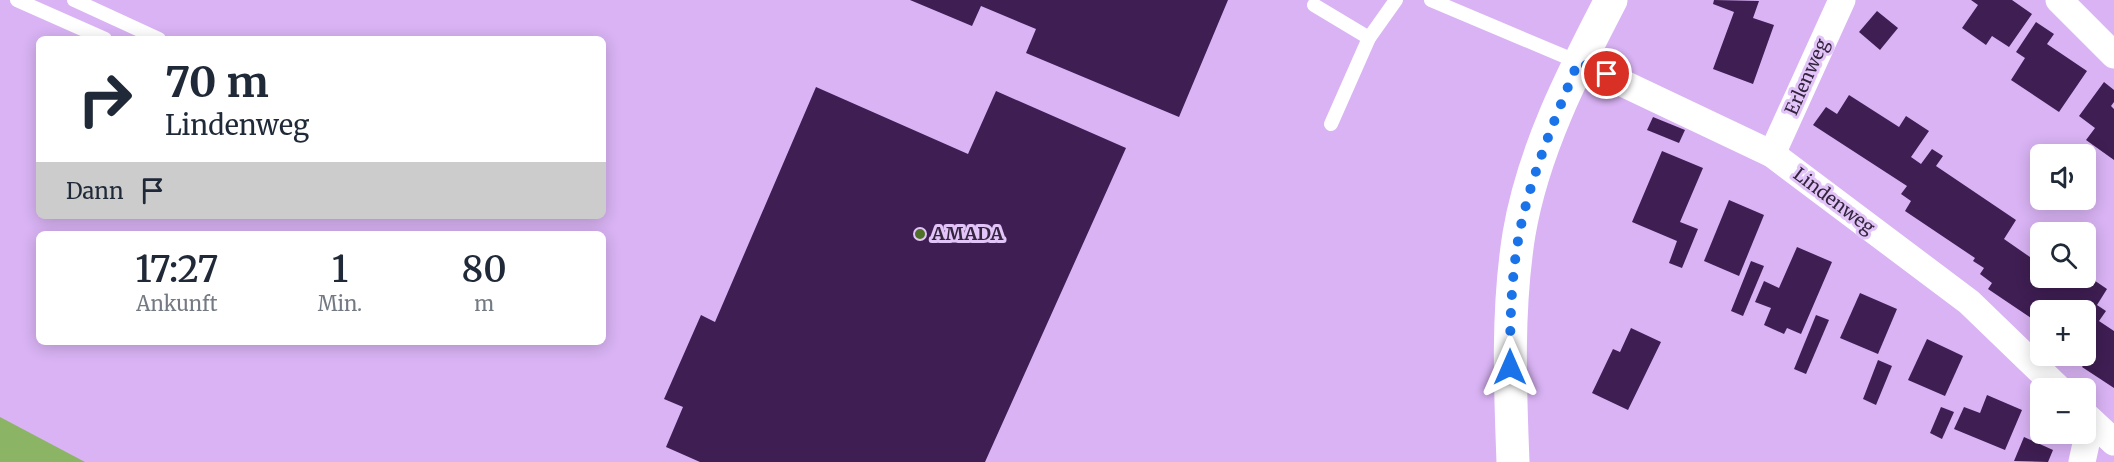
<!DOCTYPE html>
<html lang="de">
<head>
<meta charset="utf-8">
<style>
	body { margin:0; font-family:Merriweather,serif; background:#f6f6f7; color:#1f2937; height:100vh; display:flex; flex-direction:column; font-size:22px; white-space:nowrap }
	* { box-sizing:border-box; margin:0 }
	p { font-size:20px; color:#747a83 }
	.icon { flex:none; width:33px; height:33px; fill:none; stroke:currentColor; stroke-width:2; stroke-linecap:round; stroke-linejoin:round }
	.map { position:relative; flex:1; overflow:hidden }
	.panel { position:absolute; left:36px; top:231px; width:570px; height:114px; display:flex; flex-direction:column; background:#fff; border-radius:9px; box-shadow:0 3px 15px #0003 }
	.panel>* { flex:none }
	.top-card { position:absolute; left:36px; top:36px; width:570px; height:183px; border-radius:9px; box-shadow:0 3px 15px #0003; background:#fff; color:#1f2937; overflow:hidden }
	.controls { position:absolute; left:2030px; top:144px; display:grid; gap:12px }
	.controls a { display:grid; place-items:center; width:66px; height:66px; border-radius:9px; background:#fff; box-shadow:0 3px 15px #0003; font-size:30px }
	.pin { position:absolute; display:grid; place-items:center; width:51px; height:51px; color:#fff; margin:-26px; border:3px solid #fff; border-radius:50%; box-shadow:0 2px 6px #0007 }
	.me { position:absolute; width:66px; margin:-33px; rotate:0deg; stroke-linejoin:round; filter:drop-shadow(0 0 4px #0008) }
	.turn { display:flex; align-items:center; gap:21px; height:126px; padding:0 30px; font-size:27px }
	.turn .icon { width:78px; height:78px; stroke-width:2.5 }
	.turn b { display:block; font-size:42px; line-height:51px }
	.then { display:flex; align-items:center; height:57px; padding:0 30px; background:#0003; gap:12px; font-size:22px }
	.eta { display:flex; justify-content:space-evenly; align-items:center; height:102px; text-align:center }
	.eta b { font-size:36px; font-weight:600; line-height:42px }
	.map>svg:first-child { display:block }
	.green { fill:#8cb465 }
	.building { fill:#3f1e53 }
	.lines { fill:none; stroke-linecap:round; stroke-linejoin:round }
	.lane { stroke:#fff; stroke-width:14 }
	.street { stroke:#fff; stroke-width:27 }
	.secondary { stroke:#fff; stroke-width:33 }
	.route { stroke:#1a73e8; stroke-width:10; stroke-dasharray:0 18 }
	.poi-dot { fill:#4e7027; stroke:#e2c4f8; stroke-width:2 }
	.labels { text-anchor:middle; stroke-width:6; stroke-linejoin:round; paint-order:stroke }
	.street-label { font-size:18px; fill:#34253f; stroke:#e2c4f8 }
	.poi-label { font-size:18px; font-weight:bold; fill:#34253f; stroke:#e2c4f8; text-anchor:start }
</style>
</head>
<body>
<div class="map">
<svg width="2114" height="462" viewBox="0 0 2114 462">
	<rect width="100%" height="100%" fill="#d9b3f4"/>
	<path class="green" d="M0,417L85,462H0Z"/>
	<g class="building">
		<path d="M910,0H1228L1179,117L1026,53L1036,29L981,6L972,26Z"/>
		<path d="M1714,0L1759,1L1753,18L1774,25L1753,84L1713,69L1734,12L1713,4Z"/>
		<path d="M1971,0H2012L2032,14L2009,47L1992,36L1986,45L1962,28L1978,5Z"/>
		<path d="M1877,11L1898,28L1880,50L1859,32Z"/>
		<path d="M2036,22L2054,34L2047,44L2087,71L2059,112L2011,80L2025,58L2016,52Z"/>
		<path d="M2104,82L2114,90V102L2111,106L2114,109V160L2086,140L2095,128L2079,116Z"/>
		<path d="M816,87L968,154L996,91L1126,148L985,462H700L666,447L683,407L664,399L701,315L715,322Z"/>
		<path d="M1849,95L1899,127L1906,116L1929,131L1911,157L1921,164L1932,149L1943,156L1936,166L2016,220L2004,239L2040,264V278H2085V274L2107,289L2097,305L2106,311L2099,321L2114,331V388L2082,367L2090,356L2085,353V310H2040V324L1988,289L1992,283L1980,274L1984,268L1973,261L1975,258L1905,211L1911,201L1901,194L1907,186L1813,125L1826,107L1837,114Z"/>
		<path d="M1653,117L1685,130L1679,143L1647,130Z"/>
		<path d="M1662,151L1703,168L1680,222L1698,229L1682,268L1669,263L1677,241L1632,222Z"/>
		<path d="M1729,200L1764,215L1739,276L1704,261Z"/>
		<path d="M1797,247L1832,262L1801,334L1787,328L1784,334L1764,325L1771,308L1755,302L1764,281L1779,288Z"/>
		<path d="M1751,261L1764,266L1743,316L1731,311Z"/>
		<path d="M1860,293L1897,309L1878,354L1840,338Z"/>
		<path d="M1816,315L1829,320L1806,374L1794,369Z"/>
		<path d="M1631,328L1661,342L1628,410L1592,393L1613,349L1620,352Z"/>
		<path d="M1927,339L1963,356L1945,396L1908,380Z"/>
		<path d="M1878,360L1892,366L1876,405L1863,399Z"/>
		<path d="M1987,395L2022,410L2005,450L1954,429L1964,407L1980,413Z"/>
		<path d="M1941,407L1954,412L1942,439L1930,433Z"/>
		<path d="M2024,437L2053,450L2048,462L2014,461Z"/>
	</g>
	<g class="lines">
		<g class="lane">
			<path d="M17,0L105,39"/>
			<path d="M74,0L159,39"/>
			<path d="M1431,0L1578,62"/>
			<path d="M1314,5L1369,38"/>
			<path d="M1331,124L1369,38L1396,0"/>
		</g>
		<g class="street">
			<path d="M2059,0L2114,55"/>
			<path d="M1578,62L1772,154L1969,302L2058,388"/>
			<path d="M1772,154L1842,0"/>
			<path d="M2085,415L2114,442"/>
			<path d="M2082,462L2091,421"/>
		</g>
		<path class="secondary" d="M1513,462C1510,386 1507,309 1519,234C1533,151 1573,73 1611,0"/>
	</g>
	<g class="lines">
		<path class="route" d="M1510,367C1510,321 1511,275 1520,230C1532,172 1556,117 1578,62L1607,74"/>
	</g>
	<circle class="poi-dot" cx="920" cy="234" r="6"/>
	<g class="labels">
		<g class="street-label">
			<text transform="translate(1807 77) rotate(-66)" y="6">Erlenweg</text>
			<text transform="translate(1834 201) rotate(37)" y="6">Lindenweg</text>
		</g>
		<g class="poi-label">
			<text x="932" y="240">AMADA</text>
		</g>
	</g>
</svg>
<div class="controls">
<a><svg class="icon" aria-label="sound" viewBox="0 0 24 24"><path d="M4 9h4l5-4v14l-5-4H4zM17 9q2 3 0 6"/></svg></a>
<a><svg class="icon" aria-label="search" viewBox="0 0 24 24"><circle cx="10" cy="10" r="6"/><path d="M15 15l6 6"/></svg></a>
<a>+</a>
<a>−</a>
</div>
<div class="pin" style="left:1607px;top:74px;background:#d93025"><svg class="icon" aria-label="arrive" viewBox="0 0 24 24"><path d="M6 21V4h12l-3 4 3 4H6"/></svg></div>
<svg class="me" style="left:1510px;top:367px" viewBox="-20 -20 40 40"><path d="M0-17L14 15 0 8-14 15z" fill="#1a73e8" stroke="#fff" stroke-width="4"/></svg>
<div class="top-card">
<div class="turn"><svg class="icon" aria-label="right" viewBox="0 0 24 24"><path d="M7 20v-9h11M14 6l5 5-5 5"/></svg><div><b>70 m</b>Lindenweg</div></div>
<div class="then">Dann<svg class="icon" aria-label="arrive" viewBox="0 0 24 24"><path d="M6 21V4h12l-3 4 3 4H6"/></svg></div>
</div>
<section class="panel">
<div class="eta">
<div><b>17:27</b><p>Ankunft</p></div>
<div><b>1</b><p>Min.</p></div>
<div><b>80</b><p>m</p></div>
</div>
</section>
</div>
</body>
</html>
